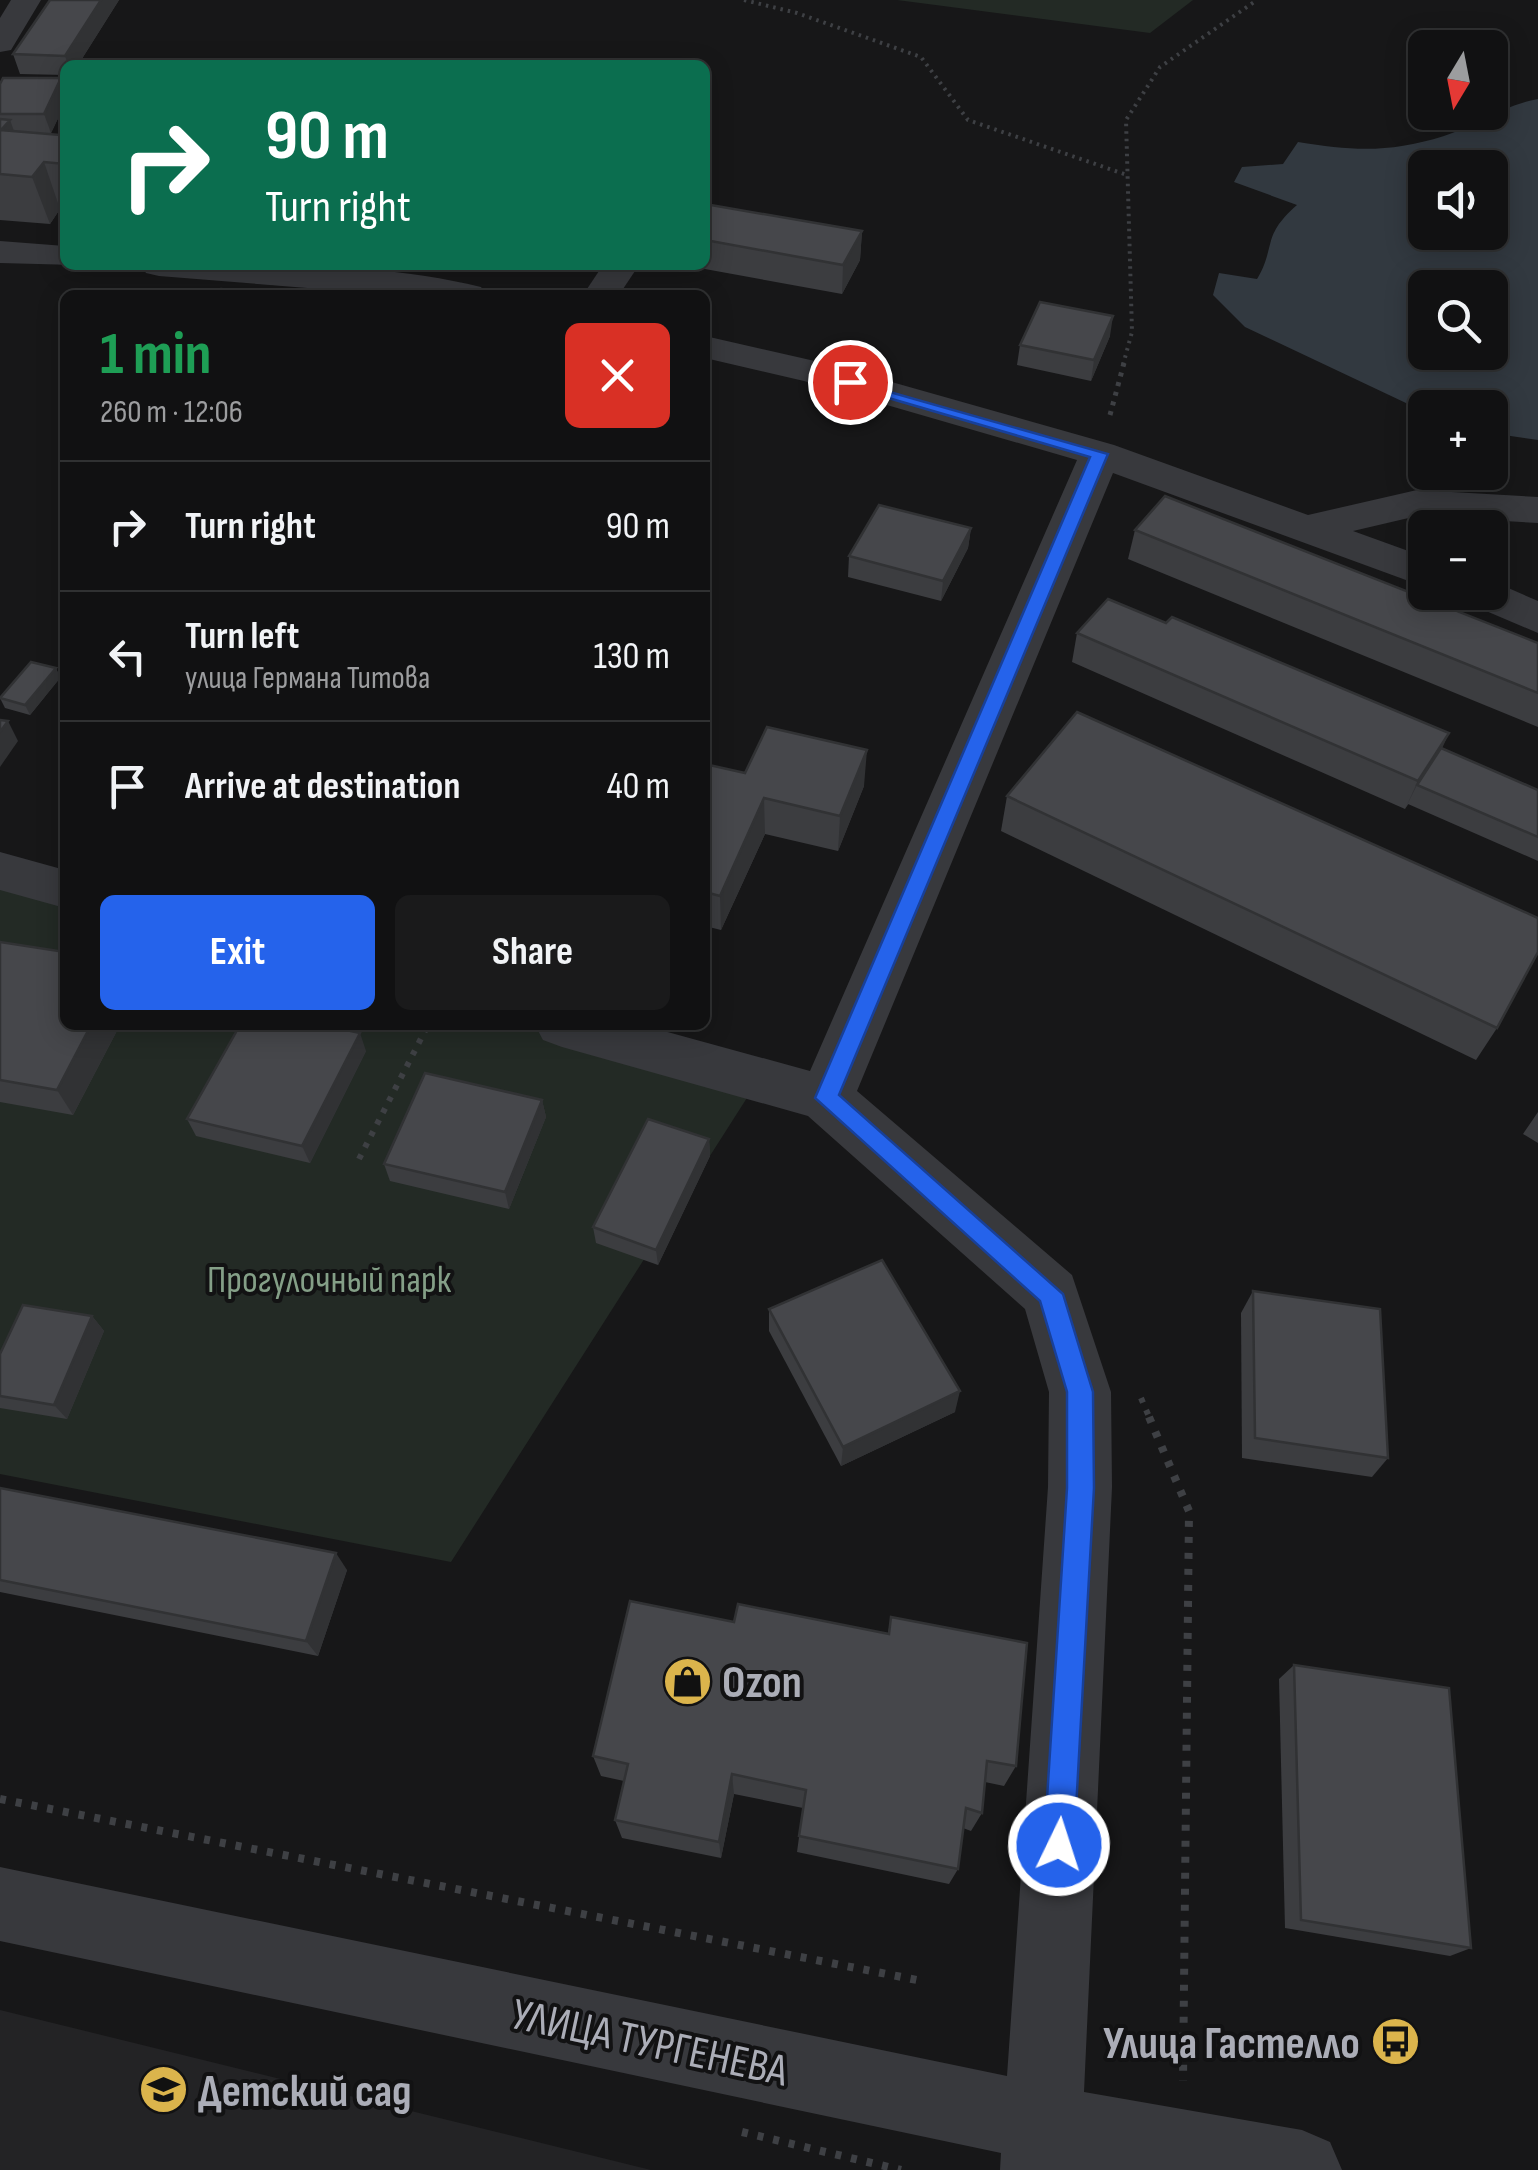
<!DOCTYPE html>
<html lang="en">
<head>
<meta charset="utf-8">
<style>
	body { margin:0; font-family:"Sofia Sans Condensed",sans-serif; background:#1a1a1b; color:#f1f3f6; height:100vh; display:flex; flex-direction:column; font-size:38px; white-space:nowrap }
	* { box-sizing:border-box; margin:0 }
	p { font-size:32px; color:#9c9d9f }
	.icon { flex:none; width:55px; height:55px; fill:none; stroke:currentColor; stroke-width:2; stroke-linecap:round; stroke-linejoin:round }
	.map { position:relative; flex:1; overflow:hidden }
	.panel { position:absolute; left:60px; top:290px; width:650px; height:740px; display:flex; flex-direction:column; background:#111112; border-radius:15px; box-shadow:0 5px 25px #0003,0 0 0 2px #303132 }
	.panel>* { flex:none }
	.hud { position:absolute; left:60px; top:60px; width:650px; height:210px; border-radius:15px; box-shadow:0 5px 25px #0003,0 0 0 2px #303132; background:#0b6e4f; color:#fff; overflow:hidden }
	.needle { width:65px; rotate:190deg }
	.controls { position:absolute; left:1408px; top:30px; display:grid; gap:20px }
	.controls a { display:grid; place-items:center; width:100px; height:100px; border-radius:15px; background:#111112; box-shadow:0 5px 25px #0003,0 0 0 2px #303132; font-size:50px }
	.pin { position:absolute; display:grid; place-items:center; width:85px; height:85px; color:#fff; margin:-42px; border:5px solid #fff; border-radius:50%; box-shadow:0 2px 10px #0007 }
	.me { position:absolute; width:110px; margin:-55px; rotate:4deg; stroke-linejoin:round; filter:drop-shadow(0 0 8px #0008) }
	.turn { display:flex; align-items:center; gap:35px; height:210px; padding:0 40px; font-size:45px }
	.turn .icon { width:130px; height:130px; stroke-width:2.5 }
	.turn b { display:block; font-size:70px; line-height:85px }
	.round { display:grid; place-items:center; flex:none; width:105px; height:105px; border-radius:15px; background:#1a1a1b }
	.head { display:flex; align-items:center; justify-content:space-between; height:170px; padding:0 40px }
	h1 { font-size:60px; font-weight:700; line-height:75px; color:#1e9e55 }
	.cta { display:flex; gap:20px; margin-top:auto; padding:20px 40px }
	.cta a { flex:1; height:115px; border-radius:15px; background:#2563eb; color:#fff; font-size:40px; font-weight:700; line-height:115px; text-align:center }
	.cta a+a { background:#1a1a1b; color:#f1f3f6 }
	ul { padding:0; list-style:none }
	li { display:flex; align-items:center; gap:30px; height:130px; padding:0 40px; border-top:2px solid #303132 }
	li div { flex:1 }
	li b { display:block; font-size:38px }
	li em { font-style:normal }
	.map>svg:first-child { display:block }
	.built { fill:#232325 }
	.green { fill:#232a25 }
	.water { fill:#323940; fill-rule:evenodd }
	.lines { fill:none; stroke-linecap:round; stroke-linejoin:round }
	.path-far3 { stroke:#3e4044; stroke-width:4; stroke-dasharray:2.5 5; stroke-linecap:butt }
	.path-far2 { stroke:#3e4044; stroke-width:5; stroke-dasharray:4 6; stroke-linecap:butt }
	.path-far1 { stroke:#3e4044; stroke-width:6; stroke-dasharray:5 8; stroke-linecap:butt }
	.path { stroke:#3e4044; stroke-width:8; stroke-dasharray:6 10; stroke-linecap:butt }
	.minor { fill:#38393d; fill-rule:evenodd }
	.wall { fill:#3c3d40 }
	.shaded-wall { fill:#313234 }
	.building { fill:#46474b; stroke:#313234; stroke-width:2.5 }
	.route { fill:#2563eb; stroke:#184099; stroke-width:2.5 }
	.labels { text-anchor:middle; stroke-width:8; stroke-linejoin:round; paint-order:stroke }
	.park-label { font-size:38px; fill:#849f87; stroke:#121213 }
	.near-poi-label { font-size:45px; font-weight:bold; fill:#abadb7; stroke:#121213; text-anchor:start }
	.near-street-label { font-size:45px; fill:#abadb7; stroke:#121213 }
</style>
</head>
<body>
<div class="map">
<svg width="1538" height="2170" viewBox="0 0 1538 2170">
	<rect width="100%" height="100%" fill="#171718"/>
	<path class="built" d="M0,2010L651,2170H0Z"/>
	<g class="green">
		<path d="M897,0H1193L1150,33Z"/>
		<path d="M0,871L65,889V1025H562L759,1079L451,1562L0,1474Z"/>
	</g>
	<path class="water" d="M1538,99V440L1490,433V408H1425V412L1245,327L1213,295L1219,273L1257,279C1276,248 1261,236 1297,205L1234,182L1242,167L1283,164L1298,142C1353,151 1390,153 1444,136C1478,125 1501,106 1538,99ZM1425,168H1490V232H1425ZM1425,288H1490V352H1425Z"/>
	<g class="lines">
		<g class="path-far3">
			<path d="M744,0L797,13L921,57L968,120L1127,175"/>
			<path d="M1123,365L1132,332L1126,120L1160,67L1257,0"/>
		</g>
		<path class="path-far2" d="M1110,415L1124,363"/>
		<g class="path-far1">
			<path d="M359,1159L428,1025"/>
			<path d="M1141,1398L1150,1419"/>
		</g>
		<g class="path">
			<path d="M1149,1417L1189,1511L1183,2081"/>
			<path d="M0,1799L917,1980"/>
			<path d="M742,2132L901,2170"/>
		</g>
		<g class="minor">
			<path d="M11,0H41L11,50L0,52V18Z"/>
			<path d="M0,241L65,246V265H76L0,263Z"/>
			<path d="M141,265C254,265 371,260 481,287L486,295H395L159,276L146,273Z"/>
			<path d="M603,265H639L619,295H583Z"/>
			<path d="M705,336L828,364L1114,445L1308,515L1417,490L1538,497V523L1417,516L1353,531L1425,557V587L1113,473L857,1091L1072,1275L1111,1392L1112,1487L1084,2092L1302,2130L1330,2142L1342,2170H1000L1001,2153L0,1941V1867L1007,2076L1048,1487L1049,1392L1025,1309L808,1116L562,1047L543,1040L535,1025H642L810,1071L1077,460L804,381L705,358Z"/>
			<path d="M1490,580L1538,601V633L1465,602L1458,592H1490Z"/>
			<path d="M0,852L65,870V908L0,890Z"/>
		</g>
	</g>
	<g class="wall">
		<path d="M50,0H119L78,65H65V75L20,74L13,54Z"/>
		<path d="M61,78L65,89V104L51,133H43L60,135L65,129V210L60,209L50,224L0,220V84Z"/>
		<path d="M705,204L862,231L860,260L842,294L683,265H705Z"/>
		<path d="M1110,336L1091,381L1017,365L1020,345Z"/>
		<path d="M971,528L968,548L941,601L848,577L849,556Z"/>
		<path d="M1135,530L1538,643V727L1128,559Z"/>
		<path d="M1077,633L1442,749L1538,790V861L1408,804L1409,803L1405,809L1072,662Z"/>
		<path d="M56,668L60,678L30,715L5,708L0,698Z"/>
		<path d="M705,764L745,773L864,786L838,851L765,834L721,930L705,926Z"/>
		<path d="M1007,796L1497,1028L1476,1060L1001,831Z"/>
		<path d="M0,942L65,1025H120L73,1115L0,1102Z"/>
		<path d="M366,1051L310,1163L196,1136L187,1119Z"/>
		<path d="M542,1100L546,1117L509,1209L390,1181L384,1164Z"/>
		<path d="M1538,1112V1143L1523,1134Z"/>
		<path d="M709,1139L710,1156L658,1265L596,1243L593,1227Z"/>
		<path d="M1253,1291L1388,1458L1372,1477L1242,1458L1241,1313Z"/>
		<path d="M769,1309L955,1412L841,1466L769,1331Z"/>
		<path d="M92,1316L104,1331L67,1419L0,1408V1354Z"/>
		<path d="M0,1488L347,1570L318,1656L0,1592Z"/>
		<path d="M891,1617L1016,1766L1004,1786L985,1782L982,1813L971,1831L963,1828L958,1869L949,1884L797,1852L803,1808L734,1794L721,1858L622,1838L615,1820L624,1781L601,1776L593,1756L734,1622L888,1633Z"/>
		<path d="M1294,1665L1471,1948L1450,1956L1285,1928L1279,1679Z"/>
	</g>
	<g class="shaded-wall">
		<path d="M101,0H119L78,65H68L65,56Z"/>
		<path d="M61,78L65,89V104L51,133L44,114Z"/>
		<path d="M10,120L27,166L18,177L1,130Z"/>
		<path d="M44,162L60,209L50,224L32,177Z"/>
		<path d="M862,231L860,260L842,294L843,265Z"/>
		<path d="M1113,316L1110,336L1091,381L1094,360Z"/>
		<path d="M971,528L968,548L941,601L943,581Z"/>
		<path d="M56,668L60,678L30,715L25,705Z"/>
		<path d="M8,721L18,741L0,767V732Z"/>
		<path d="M1449,733L1436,762L1417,785L1405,809L1418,781Z"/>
		<path d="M867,750L864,786L838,851L840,816Z"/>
		<path d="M764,798L765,834L721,930L720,896Z"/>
		<path d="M91,1025H120L73,1115L57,1090Z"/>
		<path d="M360,1033L366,1051L310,1163L302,1146Z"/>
		<path d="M542,1100L546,1117L509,1209L505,1192Z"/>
		<path d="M709,1139L710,1156L658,1265L656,1250Z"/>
		<path d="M92,1316L104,1331L67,1419L54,1405Z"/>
		<path d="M960,1391L955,1412L841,1466L843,1447Z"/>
		<path d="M336,1553L347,1570L318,1656L306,1641Z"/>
		<path d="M732,1774L734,1794L721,1858L719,1842Z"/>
	</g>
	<g class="building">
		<path d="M50,0H101L65,56L13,54Z"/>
		<path d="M3,78H61L44,114H0V84Z"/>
		<path d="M0,119L10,120L1,130L60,135L65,129V164L44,162L32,177L0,174Z"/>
		<path d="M705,204L862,231L843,265L705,240Z"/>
		<path d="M221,289L273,295H217Z"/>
		<path d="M1040,302L1113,316L1094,360L1020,345Z"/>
		<path d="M1165,496L1538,643V693L1135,530Z"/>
		<path d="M879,505L971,528L943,581L849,556Z"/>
		<path d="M1108,599L1166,623L1172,617L1449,733L1418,781L1077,633Z"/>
		<path d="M31,662L56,668L25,705L0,698Z"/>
		<path d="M1077,712L1538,918V952L1497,1028L1007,796Z"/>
		<path d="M0,720L8,721L0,732Z"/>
		<path d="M767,727L867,750L840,816L764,798L720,896L705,892V764L745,773Z"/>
		<path d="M1441,748L1538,790V837L1417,785Z"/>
		<path d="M0,942L65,952V1025H91L57,1090L0,1080Z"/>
		<path d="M240,1025H323L360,1033L302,1146L187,1119Z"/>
		<path d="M425,1073L542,1100L505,1192L384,1164Z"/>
		<path d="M648,1119L709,1139L656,1250L593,1227Z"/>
		<path d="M882,1260L960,1391L843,1447L769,1309Z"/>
		<path d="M1253,1291L1380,1309L1388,1458L1255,1438Z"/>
		<path d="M23,1305L92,1316L54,1405L0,1396V1354Z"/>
		<path d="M0,1488L336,1553L306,1641L0,1580Z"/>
		<path d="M630,1601L734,1622L738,1604L889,1634L891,1617L1027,1643L1016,1766L987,1761L982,1813L966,1808L958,1869L799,1836L806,1790L732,1774L719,1842L615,1820L628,1764L593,1756Z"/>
		<path d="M1294,1665L1449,1688L1471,1948L1301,1920Z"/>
	</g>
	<path class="route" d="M844,379L1108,454L839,1095L1063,1294L1093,1392L1094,1488L1074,1845L1069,1856L1059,1860L1048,1856L1044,1845L1067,1488V1392L1040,1301L815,1098L1090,457L844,385Z"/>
	<defs>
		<symbol id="shop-disc" viewBox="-11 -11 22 22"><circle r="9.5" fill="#dbb44c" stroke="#121213"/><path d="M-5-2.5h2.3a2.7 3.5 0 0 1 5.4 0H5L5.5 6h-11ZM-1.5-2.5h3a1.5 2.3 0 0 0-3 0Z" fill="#111"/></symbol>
		<symbol id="bus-disc" viewBox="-11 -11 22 22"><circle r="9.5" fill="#dbb44c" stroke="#121213"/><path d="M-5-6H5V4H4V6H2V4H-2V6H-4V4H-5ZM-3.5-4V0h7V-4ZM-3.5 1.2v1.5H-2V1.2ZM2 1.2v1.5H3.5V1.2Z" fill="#111"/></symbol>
		<symbol id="school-disc" viewBox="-11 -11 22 22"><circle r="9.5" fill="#dbb44c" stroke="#121213"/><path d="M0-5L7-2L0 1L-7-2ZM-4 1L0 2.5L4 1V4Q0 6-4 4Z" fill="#111"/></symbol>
	</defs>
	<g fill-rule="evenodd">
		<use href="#shop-disc" x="660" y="1654" width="55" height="55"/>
		<use href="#bus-disc" x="1368" y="2014" width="55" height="55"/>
		<use href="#school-disc" x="136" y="2062" width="55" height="55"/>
	</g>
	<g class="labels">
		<g class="park-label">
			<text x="329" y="1292">Прогулочный парк</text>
		</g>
		<g class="near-poi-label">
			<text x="722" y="1697">Ozon</text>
			<text x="1360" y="2058" text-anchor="end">Улица Гастелло</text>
			<text x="198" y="2106">Детский сад</text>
		</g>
		<g class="near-street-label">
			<text transform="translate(650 2041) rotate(12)" y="16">УЛИЦА ТУРГЕНЕВА</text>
		</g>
	</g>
</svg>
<div class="controls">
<a><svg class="needle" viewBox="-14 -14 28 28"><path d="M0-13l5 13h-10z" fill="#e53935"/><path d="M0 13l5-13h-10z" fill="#9c9d9f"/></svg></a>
<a><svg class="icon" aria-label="sound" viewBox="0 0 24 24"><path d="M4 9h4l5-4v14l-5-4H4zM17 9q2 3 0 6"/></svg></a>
<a><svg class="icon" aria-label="search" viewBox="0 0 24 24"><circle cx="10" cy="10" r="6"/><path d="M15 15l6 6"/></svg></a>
<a>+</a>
<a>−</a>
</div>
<div class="pin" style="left:850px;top:382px;background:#d93025"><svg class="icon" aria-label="arrive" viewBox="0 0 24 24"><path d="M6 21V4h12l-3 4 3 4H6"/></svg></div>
<svg class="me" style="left:1059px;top:1845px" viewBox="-20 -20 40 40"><circle r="17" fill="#2563eb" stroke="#fff" stroke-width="3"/><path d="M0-11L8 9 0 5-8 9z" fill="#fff"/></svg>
<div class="hud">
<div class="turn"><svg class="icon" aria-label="right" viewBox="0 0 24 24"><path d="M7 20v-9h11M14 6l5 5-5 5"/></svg><div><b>90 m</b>Turn right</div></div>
</div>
<section class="panel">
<div class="head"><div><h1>1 min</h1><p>260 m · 12:06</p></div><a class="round" style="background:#d93025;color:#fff"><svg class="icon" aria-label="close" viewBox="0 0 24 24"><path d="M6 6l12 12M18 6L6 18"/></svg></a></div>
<ul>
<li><svg class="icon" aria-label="right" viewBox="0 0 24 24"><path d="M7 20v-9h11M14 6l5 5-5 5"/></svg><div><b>Turn right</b></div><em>90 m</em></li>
<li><svg class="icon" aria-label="left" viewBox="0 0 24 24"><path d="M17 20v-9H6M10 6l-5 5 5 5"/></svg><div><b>Turn left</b><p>улица Германа Титова</p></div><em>130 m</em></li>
<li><svg class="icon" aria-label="arrive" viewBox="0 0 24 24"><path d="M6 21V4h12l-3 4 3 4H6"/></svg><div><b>Arrive at destination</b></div><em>40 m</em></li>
</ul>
<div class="cta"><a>Exit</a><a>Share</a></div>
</section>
</div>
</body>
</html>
